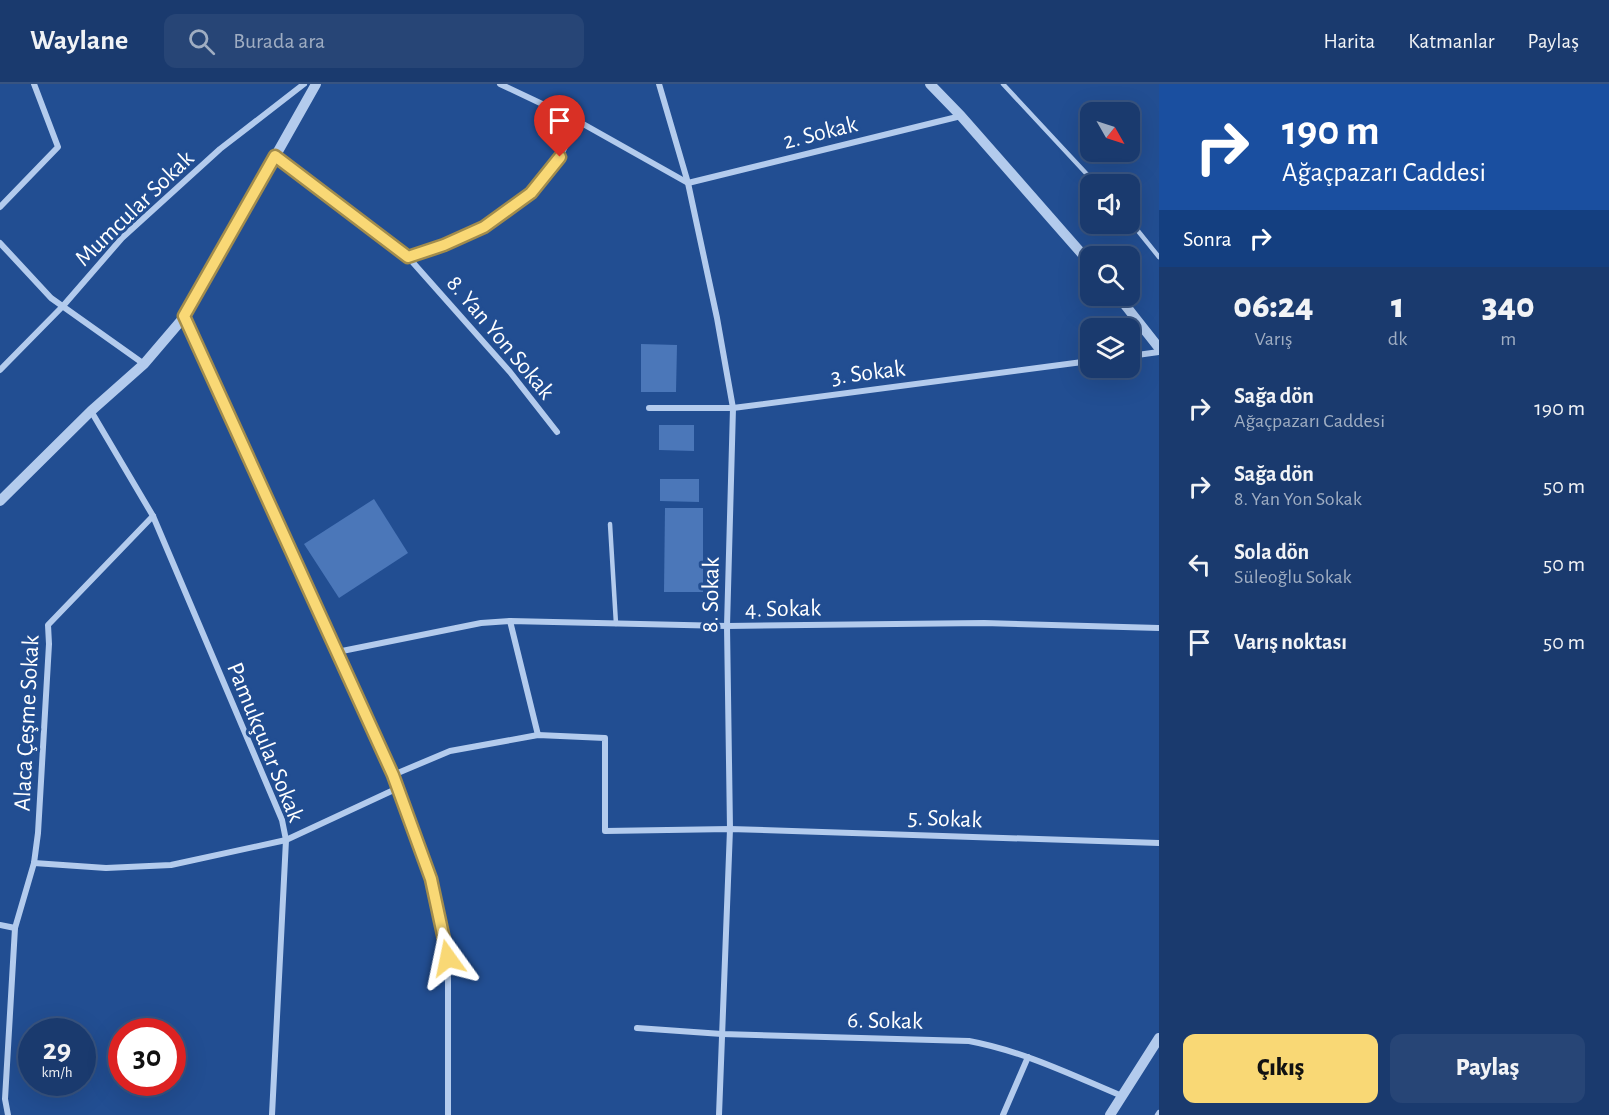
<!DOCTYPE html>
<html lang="tr">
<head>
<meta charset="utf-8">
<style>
	body { margin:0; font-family:"Alegreya Sans",sans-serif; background:#274576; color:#f1f3f6; height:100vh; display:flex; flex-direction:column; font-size:22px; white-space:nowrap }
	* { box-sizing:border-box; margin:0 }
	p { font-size:20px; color:#9fadc2 }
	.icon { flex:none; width:33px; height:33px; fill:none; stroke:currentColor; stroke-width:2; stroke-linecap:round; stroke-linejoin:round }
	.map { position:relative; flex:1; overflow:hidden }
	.panel { display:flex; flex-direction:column; background:#1a3a6e; width:450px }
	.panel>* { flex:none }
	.top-card { background:#1a4fa0; color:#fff; overflow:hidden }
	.needle { width:39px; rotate:129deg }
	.fabs { position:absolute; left:1080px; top:18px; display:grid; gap:12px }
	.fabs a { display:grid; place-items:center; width:60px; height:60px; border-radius:12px; background:#1a3a6e; box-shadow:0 6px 24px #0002,0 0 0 2px #385481; font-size:30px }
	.speed { position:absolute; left:18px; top:934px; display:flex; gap:12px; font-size:30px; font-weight:700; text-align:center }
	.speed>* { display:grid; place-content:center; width:78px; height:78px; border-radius:50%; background:#1a3a6e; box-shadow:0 6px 24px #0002,0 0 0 2px #385481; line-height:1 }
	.speed small { font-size:15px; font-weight:400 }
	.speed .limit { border:9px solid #d22; background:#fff; color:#111 }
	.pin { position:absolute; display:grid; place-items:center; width:51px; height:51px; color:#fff; margin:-62px -26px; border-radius:50% 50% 50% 0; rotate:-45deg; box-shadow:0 0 6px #0007 }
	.pin .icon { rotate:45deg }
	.me { position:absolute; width:66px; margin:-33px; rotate:348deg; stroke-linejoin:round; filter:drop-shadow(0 0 4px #0008) }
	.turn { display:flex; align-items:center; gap:21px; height:126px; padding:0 24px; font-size:27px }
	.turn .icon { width:78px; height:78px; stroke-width:2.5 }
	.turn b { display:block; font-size:42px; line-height:51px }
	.then { display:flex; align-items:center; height:57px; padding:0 24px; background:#0003; gap:12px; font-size:22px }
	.eta { display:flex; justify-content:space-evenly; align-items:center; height:102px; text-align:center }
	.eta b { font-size:36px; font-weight:800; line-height:42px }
	.primary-button { display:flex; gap:12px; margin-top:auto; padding:12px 24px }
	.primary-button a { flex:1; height:69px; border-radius:12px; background:#f9d875; color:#111; font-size:24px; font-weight:800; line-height:69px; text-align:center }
	.primary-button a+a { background:#274576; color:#f1f3f6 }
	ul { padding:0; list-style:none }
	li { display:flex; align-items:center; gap:18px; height:78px; padding:0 24px }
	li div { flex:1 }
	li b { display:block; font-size:22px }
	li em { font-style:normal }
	header { display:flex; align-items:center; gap:36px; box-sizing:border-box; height:84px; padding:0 30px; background:#1a3a6e; border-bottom:2px solid #385481 }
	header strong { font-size:28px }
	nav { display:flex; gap:33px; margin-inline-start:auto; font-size:21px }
	.search { width:420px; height:54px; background:#274576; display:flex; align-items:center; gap:15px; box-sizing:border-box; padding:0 21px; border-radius:12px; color:#9fadc2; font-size:22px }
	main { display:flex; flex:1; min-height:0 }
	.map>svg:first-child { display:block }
	.building { fill:#4b77b9 }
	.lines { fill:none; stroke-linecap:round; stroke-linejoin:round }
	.service { stroke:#b3cbed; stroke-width:4.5 }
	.minor { stroke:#b3cbed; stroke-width:6 }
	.tertiary { stroke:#b3cbed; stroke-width:10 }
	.route-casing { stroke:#a28c4c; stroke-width:15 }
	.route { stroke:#f9d875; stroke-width:10 }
	.labels { text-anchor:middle; stroke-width:6; stroke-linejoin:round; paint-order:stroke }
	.street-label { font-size:24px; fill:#fff; stroke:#224e92 }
</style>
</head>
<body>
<header>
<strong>Waylane</strong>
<div class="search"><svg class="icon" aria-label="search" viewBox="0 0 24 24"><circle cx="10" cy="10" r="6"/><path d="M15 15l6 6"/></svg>Burada ara</div>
<nav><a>Harita</a><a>Katmanlar</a><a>Paylaş</a></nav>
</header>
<main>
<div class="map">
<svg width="1159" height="1031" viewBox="0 0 1159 1031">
	<rect width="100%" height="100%" fill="#224e92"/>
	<g class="building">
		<path d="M641,260L677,261L676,308H641Z"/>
		<path d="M659,341H694V367L659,366Z"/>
		<path d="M660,395H699V418L660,417Z"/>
		<path d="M374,415L408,469L339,514L304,460Z"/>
		<path d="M665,424H703V508H664Z"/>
	</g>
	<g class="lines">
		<g class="service">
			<path d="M1003,0L1096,100"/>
			<path d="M1130,137L1159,173"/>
			<path d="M610,440L616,540"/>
			<path d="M1157,1031L1159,1028"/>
		</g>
		<g class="minor">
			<path d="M500,0L576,36L688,99L961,32"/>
			<path d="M659,0L688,99L717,234L733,324L727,542L730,745L719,1031"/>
			<path d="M275,72L408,173L510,288L557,348"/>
			<path d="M0,123L58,63L34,0"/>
			<path d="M0,159L51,214L144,280"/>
			<path d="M408,173C467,154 524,127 559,74C566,63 571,49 576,36"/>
			<path d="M185,233L393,691L431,795L448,874V1031"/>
			<path d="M1130,272L1159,268"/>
			<path d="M0,286L63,222L122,154L220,65L304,0"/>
			<path d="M649,324H733L1090,277"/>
			<path d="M91,327L153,432L282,736L286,756L272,1031"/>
			<path d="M510,537L538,651"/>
			<path d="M337,568L481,539L510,537L727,542L984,539L1159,544"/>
			<path d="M393,691L450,667L538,651L605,654V747L730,745L1159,759"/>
			<path d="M34,779L106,784L171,781L286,756L398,704"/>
			<path d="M0,841L15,844"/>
			<path d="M637,944L722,950L969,957C1023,967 1072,991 1122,1012"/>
			<path d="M8,1031L5,1015L15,844L34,779L38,749L49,560L48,541L153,432"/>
			<path d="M1003,1031L1028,973"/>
		</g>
		<g class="tertiary">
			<path d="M930,0L961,32L1090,179"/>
			<path d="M1118,212L1159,264"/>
			<path d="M0,417L91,327L144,280L185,232L316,0"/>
			<path d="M1110,1031L1159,954"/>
		</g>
	</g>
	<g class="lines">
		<defs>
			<path id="route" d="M448,874L431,795L393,691L184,232L275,72L408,173L444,161L484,143L531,109L560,73"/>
		</defs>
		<use href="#route" class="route-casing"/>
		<use href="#route" class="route"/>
	</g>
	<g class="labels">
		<g class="street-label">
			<text transform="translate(820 48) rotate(-14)" y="8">2. Sokak</text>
			<text transform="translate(134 124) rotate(-44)" y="8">Mumcular Sokak</text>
			<text transform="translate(501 253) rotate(50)" y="8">8. Yan Yon Sokak</text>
			<text transform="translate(868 288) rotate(-7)" y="8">3. Sokak</text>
			<text transform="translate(710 511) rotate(-89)" y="8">8. Sokak</text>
			<text transform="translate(783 524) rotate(-1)" y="8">4. Sokak</text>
			<text transform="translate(26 639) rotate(-87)" y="8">Alaca Çeşme Sokak</text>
			<text transform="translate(266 658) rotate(68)" y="8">Pamukçular Sokak</text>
			<text transform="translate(945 734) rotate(2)" y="8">5. Sokak</text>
			<text transform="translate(885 936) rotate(1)" y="8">6. Sokak</text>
		</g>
	</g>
</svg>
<div class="fabs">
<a><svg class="needle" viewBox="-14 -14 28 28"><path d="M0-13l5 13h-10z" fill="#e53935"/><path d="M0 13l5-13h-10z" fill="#9fadc2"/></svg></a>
<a><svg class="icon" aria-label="sound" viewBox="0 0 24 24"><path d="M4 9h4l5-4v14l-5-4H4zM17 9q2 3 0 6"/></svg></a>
<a><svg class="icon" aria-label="search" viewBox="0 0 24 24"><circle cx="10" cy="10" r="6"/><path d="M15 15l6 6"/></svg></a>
<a><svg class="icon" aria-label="layers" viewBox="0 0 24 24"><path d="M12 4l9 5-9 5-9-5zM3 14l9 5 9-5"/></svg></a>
</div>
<div class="speed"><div>29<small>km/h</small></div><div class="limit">30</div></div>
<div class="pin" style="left:560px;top:73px;background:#d93025"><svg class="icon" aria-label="arrive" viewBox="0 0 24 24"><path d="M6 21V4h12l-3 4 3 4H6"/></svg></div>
<svg class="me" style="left:448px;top:874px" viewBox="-20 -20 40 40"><path d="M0-17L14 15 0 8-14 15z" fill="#f9d875" stroke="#fff" stroke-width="4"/></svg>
</div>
<section class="panel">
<div class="top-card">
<div class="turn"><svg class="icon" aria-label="right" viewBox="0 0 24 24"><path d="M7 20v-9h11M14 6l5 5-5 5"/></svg><div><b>190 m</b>Ağaçpazarı Caddesi</div></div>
<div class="then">Sonra<svg class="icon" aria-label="right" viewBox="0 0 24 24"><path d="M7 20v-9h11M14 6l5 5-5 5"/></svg></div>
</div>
<div class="eta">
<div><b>06:24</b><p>Varış</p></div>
<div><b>1</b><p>dk</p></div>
<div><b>340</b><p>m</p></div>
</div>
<ul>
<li><svg class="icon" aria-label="right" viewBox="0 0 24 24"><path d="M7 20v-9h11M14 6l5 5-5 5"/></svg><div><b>Sağa dön</b><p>Ağaçpazarı Caddesi</p></div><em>190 m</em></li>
<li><svg class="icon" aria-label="right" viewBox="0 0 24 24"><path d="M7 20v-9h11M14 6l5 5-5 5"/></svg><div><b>Sağa dön</b><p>8. Yan Yon Sokak</p></div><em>50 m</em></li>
<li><svg class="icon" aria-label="left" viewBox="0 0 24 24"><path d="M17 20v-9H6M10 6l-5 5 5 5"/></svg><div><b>Sola dön</b><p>Süleoğlu Sokak</p></div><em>50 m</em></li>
<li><svg class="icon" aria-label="arrive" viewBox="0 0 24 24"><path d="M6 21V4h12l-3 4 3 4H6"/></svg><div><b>Varış noktası</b></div><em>50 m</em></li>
</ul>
<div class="primary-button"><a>Çıkış</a><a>Paylaş</a></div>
</section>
</main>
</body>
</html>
